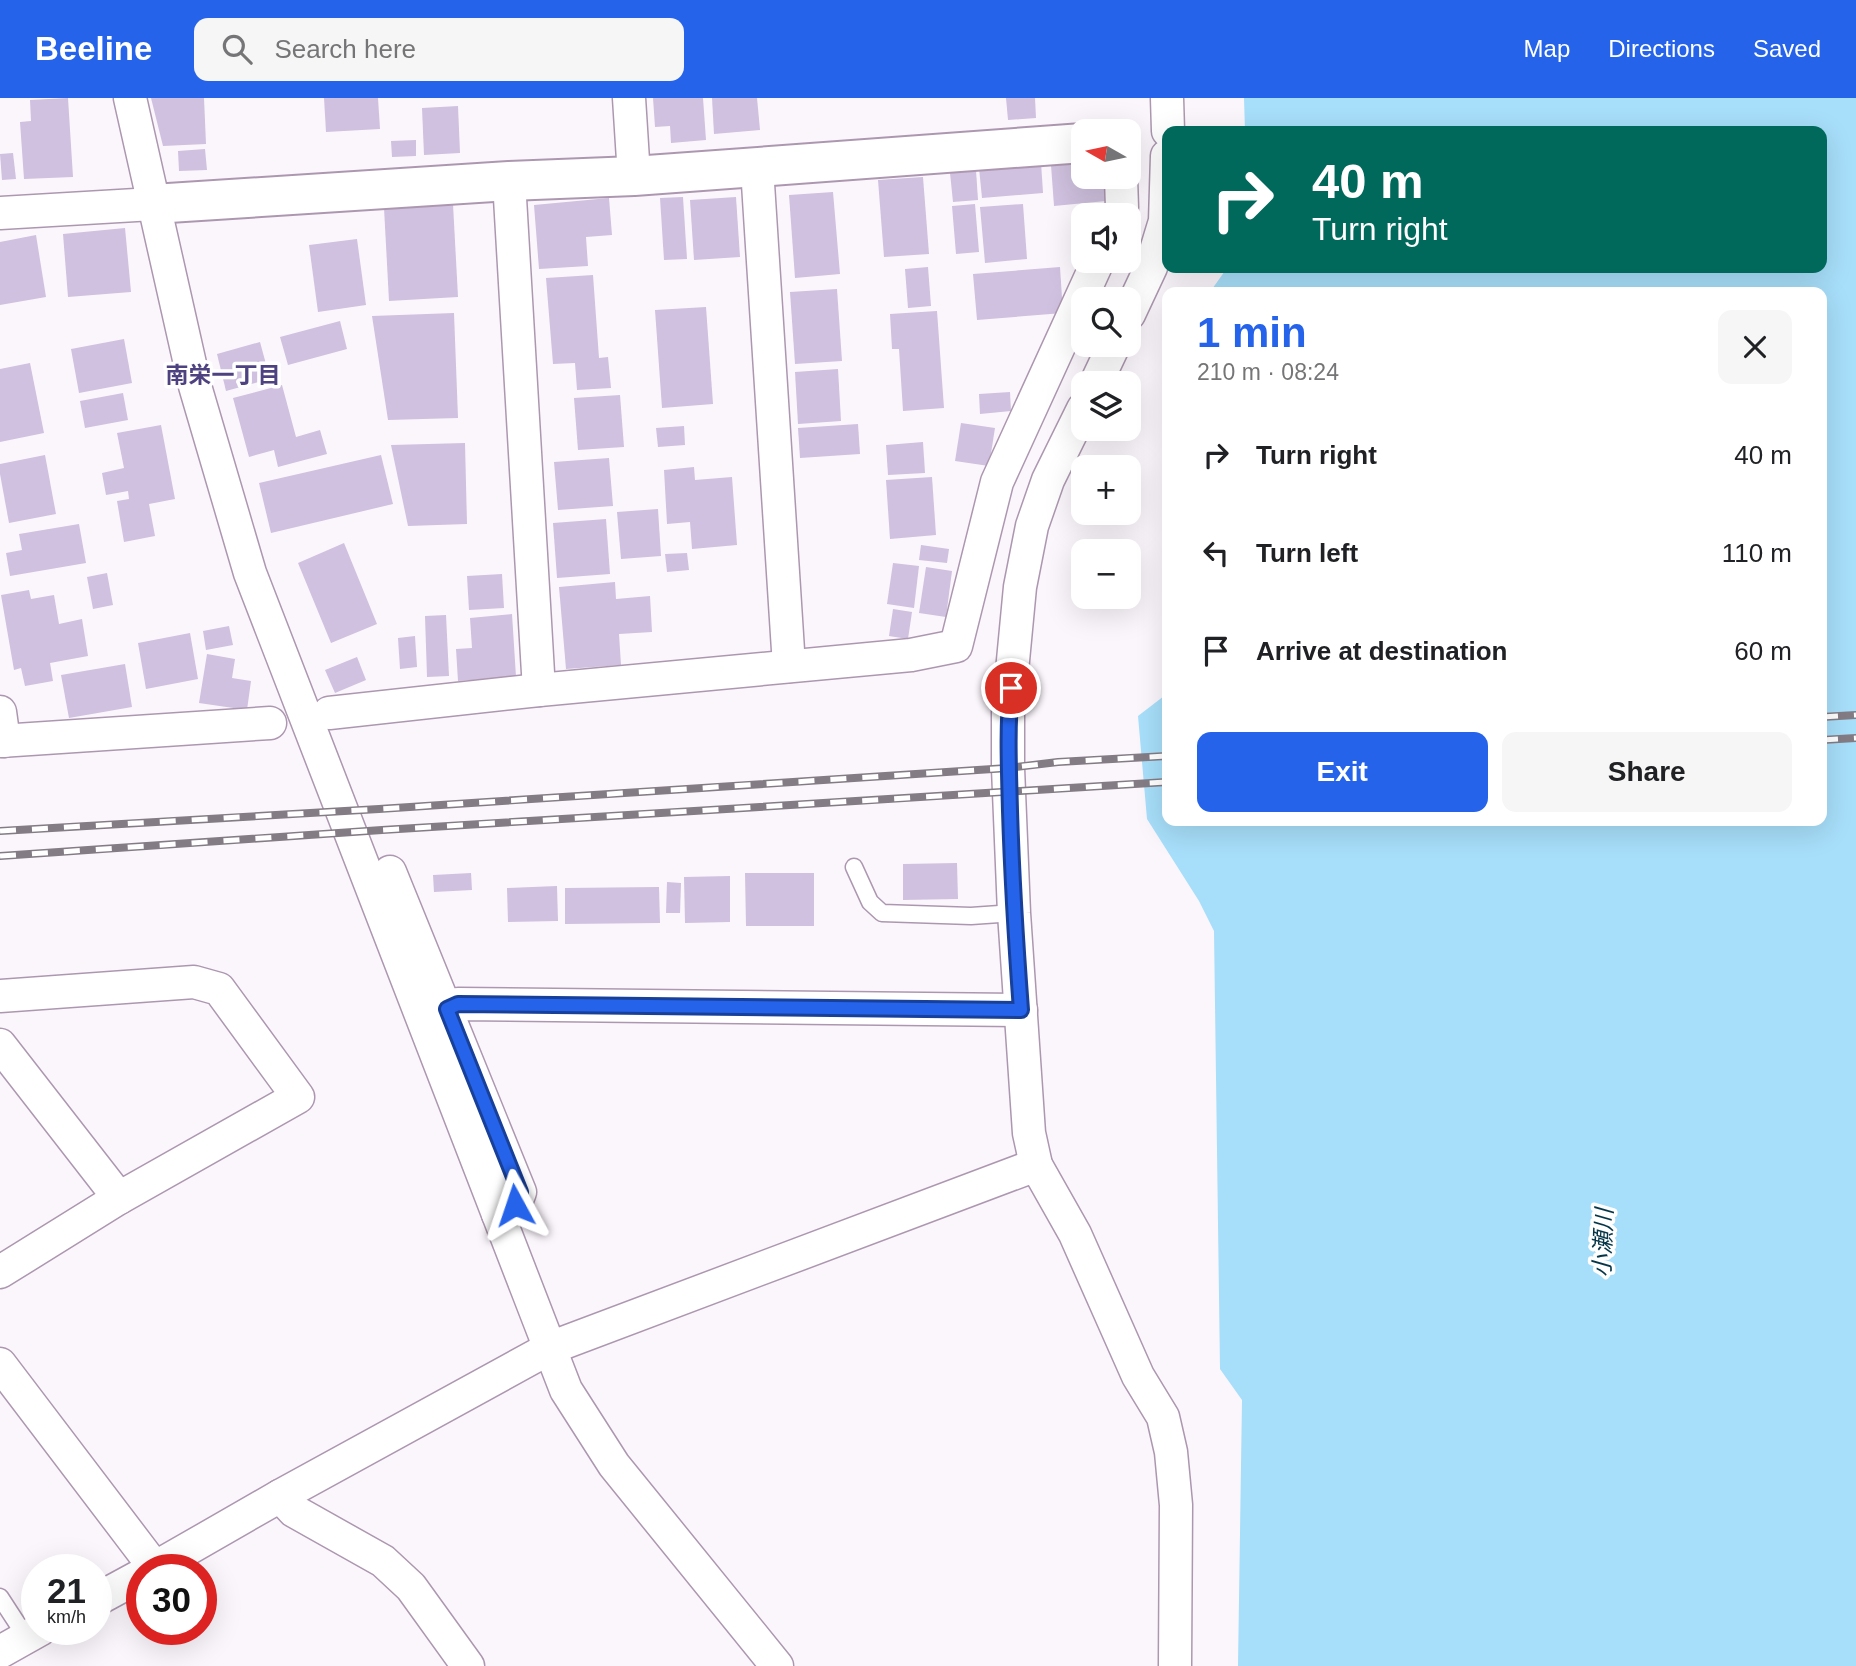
<!DOCTYPE html>
<html lang="en">
<head>
<meta charset="utf-8">
<style>
	body { margin:0; font-family:Helvetica,"Noto Sans JP",sans-serif; background:#f6f6f6; color:#202124; height:100vh; display:flex; flex-direction:column; font-size:26px; white-space:nowrap }
	* { box-sizing:border-box; margin:0 }
	p { font-size:23px; color:#757577 }
	.icon { flex:none; width:38px; height:38px; fill:none; stroke:currentColor; stroke-width:2; stroke-linecap:round; stroke-linejoin:round }
	.map { position:relative; flex:1; overflow:hidden }
	.sheet { position:absolute; left:1162px; top:189px; width:665px; height:539px; display:flex; flex-direction:column; background:#fff; border-radius:14px; box-shadow:0 7px 28px #0002 }
	.sheet>* { flex:none }
	.hud { position:absolute; left:1162px; top:28px; width:665px; height:147px; border-radius:14px; box-shadow:0 7px 28px #0002; background:#00695c; color:#fff; overflow:hidden }
	.needle { width:46px; rotate:279deg }
	.buttons { position:absolute; left:1071px; top:21px; display:grid; gap:14px }
	.buttons a { display:grid; place-items:center; width:70px; height:70px; border-radius:14px; background:#fff; box-shadow:0 7px 28px #0002; font-size:35px }
	.speed { position:absolute; left:21px; top:1456px; display:flex; gap:14px; font-size:35px; font-weight:700; text-align:center }
	.speed>* { display:grid; place-content:center; width:91px; height:91px; border-radius:50%; background:#fff; box-shadow:0 7px 28px #0002; line-height:1 }
	.speed small { font-size:18px; font-weight:400 }
	.speed .limit { border:10px solid #d22; background:#fff; color:#111 }
	.pin { position:absolute; display:grid; place-items:center; width:60px; height:60px; color:#fff; margin:-30px; border:4px solid #fff; border-radius:50%; box-shadow:0 2px 7px #0007 }
	.me { position:absolute; width:77px; margin:-38px; rotate:355deg; stroke-linejoin:round; filter:drop-shadow(0 0 5px #0008) }
	.turn { display:flex; align-items:center; gap:24px; height:147px; padding:0 35px; font-size:32px }
	.turn .icon { width:91px; height:91px; stroke-width:2.5 }
	.turn b { display:block; font-size:49px; line-height:60px }
	.round { display:grid; place-items:center; flex:none; width:74px; height:74px; border-radius:14px; background:#f6f6f6 }
	.overview { display:flex; align-items:center; justify-content:space-between; height:119px; padding:0 35px }
	h1 { font-size:42px; font-weight:700; line-height:52px; color:#2563eb }
	.button { display:flex; gap:14px; margin-top:auto; padding:14px 35px }
	.button a { flex:1; height:80px; border-radius:14px; background:#2563eb; color:#fff; font-size:28px; font-weight:700; line-height:80px; text-align:center }
	.button a+a { background:#f6f6f6; color:#202124 }
	ul { padding:0; list-style:none }
	li { display:flex; align-items:center; gap:21px; height:98px; padding:0 35px }
	li div { flex:1 }
	li b { display:block; font-size:26px }
	li em { font-style:normal }
	header { display:flex; align-items:center; gap:42px; box-sizing:border-box; height:98px; padding:0 35px; background:#2563eb; color:#fff }
	header strong { font-size:33px }
	nav { display:flex; gap:38px; margin-inline-start:auto; font-size:24px }
	.search { width:490px; height:63px; background:#f6f6f6; display:flex; align-items:center; gap:18px; box-sizing:border-box; padding:0 24px; border-radius:14px; color:#757577; font-size:26px }
	.map>svg:first-child { display:block }
	.water { fill:#a7def9 }
	.building { fill:#cfc1df }
	.lines { fill:none; stroke-linecap:round; stroke-linejoin:round }
	.service-casing { stroke:#ad97b0; stroke-width:19 }
	.minor-casing { stroke:#ad97b0; stroke-width:35 }
	.tertiary-casing { stroke:#ad97b0; stroke-width:42 }
	.service { stroke:#fff; stroke-width:16 }
	.minor { stroke:#fff; stroke-width:32 }
	.tertiary { stroke:#fff; stroke-width:38 }
	.rail-casing { stroke:#847c85; stroke-width:8 }
	.rail { stroke:#fff; stroke-width:5; stroke-dasharray:16; stroke-linecap:butt }
	.route-casing { stroke:#184099; stroke-width:18 }
	.route { stroke:#2563eb; stroke-width:12 }
	.labels { text-anchor:middle; stroke-width:7; stroke-linejoin:round; paint-order:stroke }
	.neighbourhood-label { font-size:23px; font-weight:bold; fill:#4e4280; stroke:#fff }
	.water-label { font-size:23px; font-style:italic; fill:#053648; stroke:#fff }
</style>
</head>
<body>
<header>
<strong>Beeline</strong>
<div class="search"><svg class="icon" aria-label="search" viewBox="0 0 24 24"><circle cx="10" cy="10" r="6"/><path d="M15 15l6 6"/></svg>Search here</div>
<nav><a>Map</a><a>Directions</a><a>Saved</a></nav>
</header>
<div class="map">
<svg width="1856" height="1568" viewBox="0 0 1856 1568">
	<rect width="100%" height="100%" fill="#fbf6fc"/>
	<path class="water" d="M1244,0H1856V1568H1238L1242,1302L1220,1271L1214,833L1199,803L1147,721L1138,618L1164,598L1163,315L1167,297V723H1822V194H1210L1227,170H1822V33H1245Z"/>
	<g class="building">
		<path d="M68,0L73,79L24,81L20,24L31,23L30,2Z"/>
		<path d="M151,0H204L206,46L163,48Z"/>
		<path d="M324,0H378L380,31L326,34Z"/>
		<path d="M653,0H703L706,42L671,45L670,28L655,29Z"/>
		<path d="M712,0H757L760,32L714,36Z"/>
		<path d="M1006,0H1035L1036,20L1008,22Z"/>
		<path d="M458,8L460,55L424,57L422,10Z"/>
		<path d="M416,42V58L392,59L391,43Z"/>
		<path d="M205,51L207,72L179,73L178,53Z"/>
		<path d="M13,55L16,81L2,82L0,56Z"/>
		<path d="M1041,64L1043,95L982,100L979,70Z"/>
		<path d="M1083,64V79H1108L1106,103L1054,108L1051,67Z"/>
		<path d="M976,72L978,102L953,104L950,75Z"/>
		<path d="M923,79L929,156L884,159L878,82Z"/>
		<path d="M833,94L840,176L795,180L789,97Z"/>
		<path d="M683,99L687,161L664,162L660,100Z"/>
		<path d="M736,99L740,159L694,162L690,102Z"/>
		<path d="M609,100L612,137L586,139L588,168L539,171L534,107Z"/>
		<path d="M453,106L458,199L389,203L384,110Z"/>
		<path d="M975,106L979,154L956,156L952,108Z"/>
		<path d="M1023,106L1027,161L985,165L980,109Z"/>
		<path d="M125,130L131,194L68,199L63,136Z"/>
		<path d="M36,137L46,199L0,207V144Z"/>
		<path d="M357,141L366,207L318,214L309,147Z"/>
		<path d="M928,169L931,208L908,210L905,171Z"/>
		<path d="M1060,169L1063,215L977,222L973,176Z"/>
		<path d="M593,177L599,260L608,259L611,290L577,292L575,265L553,266L546,180Z"/>
		<path d="M837,191L842,263L795,266L790,194Z"/>
		<path d="M706,209L713,306L662,310L655,212Z"/>
		<path d="M937,213L944,310L903,313L899,251H892L890,216Z"/>
		<path d="M454,215L458,320L388,322L372,218Z"/>
		<path d="M340,223L347,251L288,267L280,239Z"/>
		<path d="M124,241L132,285L79,295L71,251Z"/>
		<path d="M260,244L270,281L226,293L217,256Z"/>
		<path d="M30,265L44,335L0,344V271Z"/>
		<path d="M838,271L841,323L798,326L795,274Z"/>
		<path d="M282,287L296,339L320,332L327,356L278,369L274,352L249,359L233,300Z"/>
		<path d="M1010,294L1011,313L980,316L979,296Z"/>
		<path d="M123,295L128,322L85,330L80,303Z"/>
		<path d="M620,297L624,349L578,352L574,300Z"/>
		<path d="M961,325L995,330L989,368L955,363Z"/>
		<path d="M858,326L860,356L800,360L798,330Z"/>
		<path d="M161,327L175,401L149,406L155,438L124,444L117,403L129,401L128,393L106,397L102,375L124,370L117,335Z"/>
		<path d="M684,328L685,347L658,349L656,330Z"/>
		<path d="M923,344L925,375L888,377L886,347Z"/>
		<path d="M465,345L467,426L408,428L391,347Z"/>
		<path d="M45,357L56,416L9,425L0,376V366Z"/>
		<path d="M381,357L393,406L271,435L259,385Z"/>
		<path d="M609,360L613,408L558,412L554,364Z"/>
		<path d="M694,369L695,382L732,379L737,447L692,451L690,424L667,426L664,372Z"/>
		<path d="M932,379L936,437L890,441L886,382Z"/>
		<path d="M658,411L661,458L621,461L617,414Z"/>
		<path d="M606,421L610,476L557,480L553,425Z"/>
		<path d="M79,426L86,465L10,478L6,455L22,452L19,436Z"/>
		<path d="M344,445L377,526L331,545L298,465Z"/>
		<path d="M921,447L949,451L947,465L919,462Z"/>
		<path d="M687,455L689,472L667,474L665,456Z"/>
		<path d="M893,465L919,468L914,510L887,506Z"/>
		<path d="M926,469L952,473L946,519L919,515Z"/>
		<path d="M107,475L113,507L93,511L87,479Z"/>
		<path d="M502,476L504,510L469,512L467,478Z"/>
		<path d="M615,484L616,501L650,498L652,534L619,536L621,567L566,571L559,489Z"/>
		<path d="M29,492L31,501L54,497L59,526L82,521L88,558L50,565L53,583L25,588L21,570L14,572L1,497Z"/>
		<path d="M893,511L912,514L908,541L889,538Z"/>
		<path d="M512,516L516,579L458,583L456,551L472,550L470,520Z"/>
		<path d="M446,517L449,578L427,579L425,518Z"/>
		<path d="M229,528L233,547L206,552L203,533Z"/>
		<path d="M190,535L198,581L146,591L138,545Z"/>
		<path d="M415,538L417,569L400,571L398,540Z"/>
		<path d="M207,556L235,561L232,580L251,583L247,612L199,605Z"/>
		<path d="M357,559L366,582L335,595L325,572Z"/>
		<path d="M125,566L132,609L69,620L61,577Z"/>
		<path d="M957,765L958,801L903,802V766Z"/>
		<path d="M471,775L472,792L434,794L433,777Z"/>
		<path d="M745,775H814V828H746Z"/>
		<path d="M730,778V824L685,825L684,779Z"/>
		<path d="M667,784L681,785L680,815H666Z"/>
		<path d="M557,788L558,823L508,824L507,790Z"/>
		<path d="M659,789L660,825L565,826V790Z"/>
	</g>
	<g class="lines">
		<defs>
			<g id="service">
				<path d="M854,769L870,804L882,815L971,818L1014,815"/>
				<path d="M0,1499L26,1539"/>
			</g>
			<g id="minor">
				<path d="M130,0L195,288L250,475L566,1292L614,1367L777,1568"/>
				<path d="M629,0L634,78"/>
				<path d="M1167,0L1168,33"/>
				<path d="M757,70L789,568"/>
				<path d="M509,83L539,592"/>
				<path d="M0,115L153,106"/>
				<path d="M1119,117L1122,110L1121,79"/>
				<path d="M1129,216L1151,169L1165,123L1167,58"/>
				<path d="M1096,285L1114,247"/>
				<path d="M1083,311L1048,382L1032,428L1020,489L1008,615V670L1014,815L1029,1035L1036,1067L1075,1136L1138,1278L1163,1319L1171,1354L1176,1407L1175,1568"/>
				<path d="M0,614L4,643"/>
				<path d="M329,615L539,592L911,557L956,548L997,384L1098,163"/>
				<path d="M0,643L270,625"/>
				<path d="M390,774L520,1094L515,1107L498,1116"/>
				<path d="M0,898L194,884L219,891L298,999L119,1100L0,1174"/>
				<path d="M447,911L458,906L1021,912"/>
				<path d="M0,947L119,1100"/>
				<path d="M0,1266L155,1470"/>
				<path d="M280,1398L294,1413L383,1463L411,1489L468,1568"/>
				<path d="M151,1472L280,1398L550,1250L1036,1067"/>
				<path d="M96,1502L142,1477"/>
				<path d="M0,1554L41,1531"/>
			</g>
			<path id="tertiary" d="M153,106L509,83L634,78L1083,45"/>
		</defs>
		<use href="#service" class="service-casing"/>
		<use href="#minor" class="minor-casing"/>
		<use href="#tertiary" class="tertiary-casing"/>
		<use href="#service" class="service"/>
		<use href="#minor" class="minor"/>
		<use href="#tertiary" class="tertiary"/>
		<defs>
			<g id="rail">
				<path d="M1822,619L1856,617"/>
				<path d="M1822,642L1856,640"/>
				<path d="M0,733L379,711L1008,670L1058,664L1167,658"/>
				<path d="M0,758L382,732L1167,684"/>
			</g>
		</defs>
		<use href="#rail" class="rail-casing"/>
		<use href="#rail" class="rail"/>
	</g>
	<g class="lines">
		<defs>
			<path id="route" d="M515,1107L520,1094L447,911L458,906L1021,912C1016,845 1012,779 1010,713C1009,672 1007,631 1011,590"/>
		</defs>
		<use href="#route" class="route-casing"/>
		<use href="#route" class="route"/>
	</g>
	<g class="labels">
		<g class="neighbourhood-label">
			<text x="223" y="285">南栄一丁目</text>
		</g>
		<g class="water-label">
			<text transform="translate(1603 1145) rotate(-88)" y="8">小瀬川</text>
		</g>
	</g>
</svg>
<div class="buttons">
<a><svg class="needle" viewBox="-14 -14 28 28"><path d="M0-13l5 13h-10z" fill="#e53935"/><path d="M0 13l5-13h-10z" fill="#757577"/></svg></a>
<a><svg class="icon" aria-label="sound" viewBox="0 0 24 24"><path d="M4 9h4l5-4v14l-5-4H4zM17 9q2 3 0 6"/></svg></a>
<a><svg class="icon" aria-label="search" viewBox="0 0 24 24"><circle cx="10" cy="10" r="6"/><path d="M15 15l6 6"/></svg></a>
<a><svg class="icon" aria-label="layers" viewBox="0 0 24 24"><path d="M12 4l9 5-9 5-9-5zM3 14l9 5 9-5"/></svg></a>
<a>+</a>
<a>−</a>
</div>
<div class="speed"><div>21<small>km/h</small></div><div class="limit">30</div></div>
<div class="pin" style="left:1011px;top:590px;background:#d93025"><svg class="icon" aria-label="arrive" viewBox="0 0 24 24"><path d="M6 21V4h12l-3 4 3 4H6"/></svg></div>
<svg class="me" style="left:515px;top:1107px" viewBox="-20 -20 40 40"><path d="M0-17L14 15 0 8-14 15z" fill="#2563eb" stroke="#fff" stroke-width="4"/></svg>
<div class="hud">
<div class="turn"><svg class="icon" aria-label="right" viewBox="0 0 24 24"><path d="M7 20v-9h11M14 6l5 5-5 5"/></svg><div><b>40 m</b>Turn right</div></div>
</div>
<section class="sheet">
<div class="overview"><div><h1>1 min</h1><p>210 m · 08:24</p></div><a class="round"><svg class="icon" aria-label="close" viewBox="0 0 24 24"><path d="M6 6l12 12M18 6L6 18"/></svg></a></div>
<ul>
<li><svg class="icon" aria-label="right" viewBox="0 0 24 24"><path d="M7 20v-9h11M14 6l5 5-5 5"/></svg><div><b>Turn right</b></div><em>40 m</em></li>
<li><svg class="icon" aria-label="left" viewBox="0 0 24 24"><path d="M17 20v-9H6M10 6l-5 5 5 5"/></svg><div><b>Turn left</b></div><em>110 m</em></li>
<li><svg class="icon" aria-label="arrive" viewBox="0 0 24 24"><path d="M6 21V4h12l-3 4 3 4H6"/></svg><div><b>Arrive at destination</b></div><em>60 m</em></li>
</ul>
<div class="button"><a>Exit</a><a>Share</a></div>
</section>
</div>
</body>
</html>
